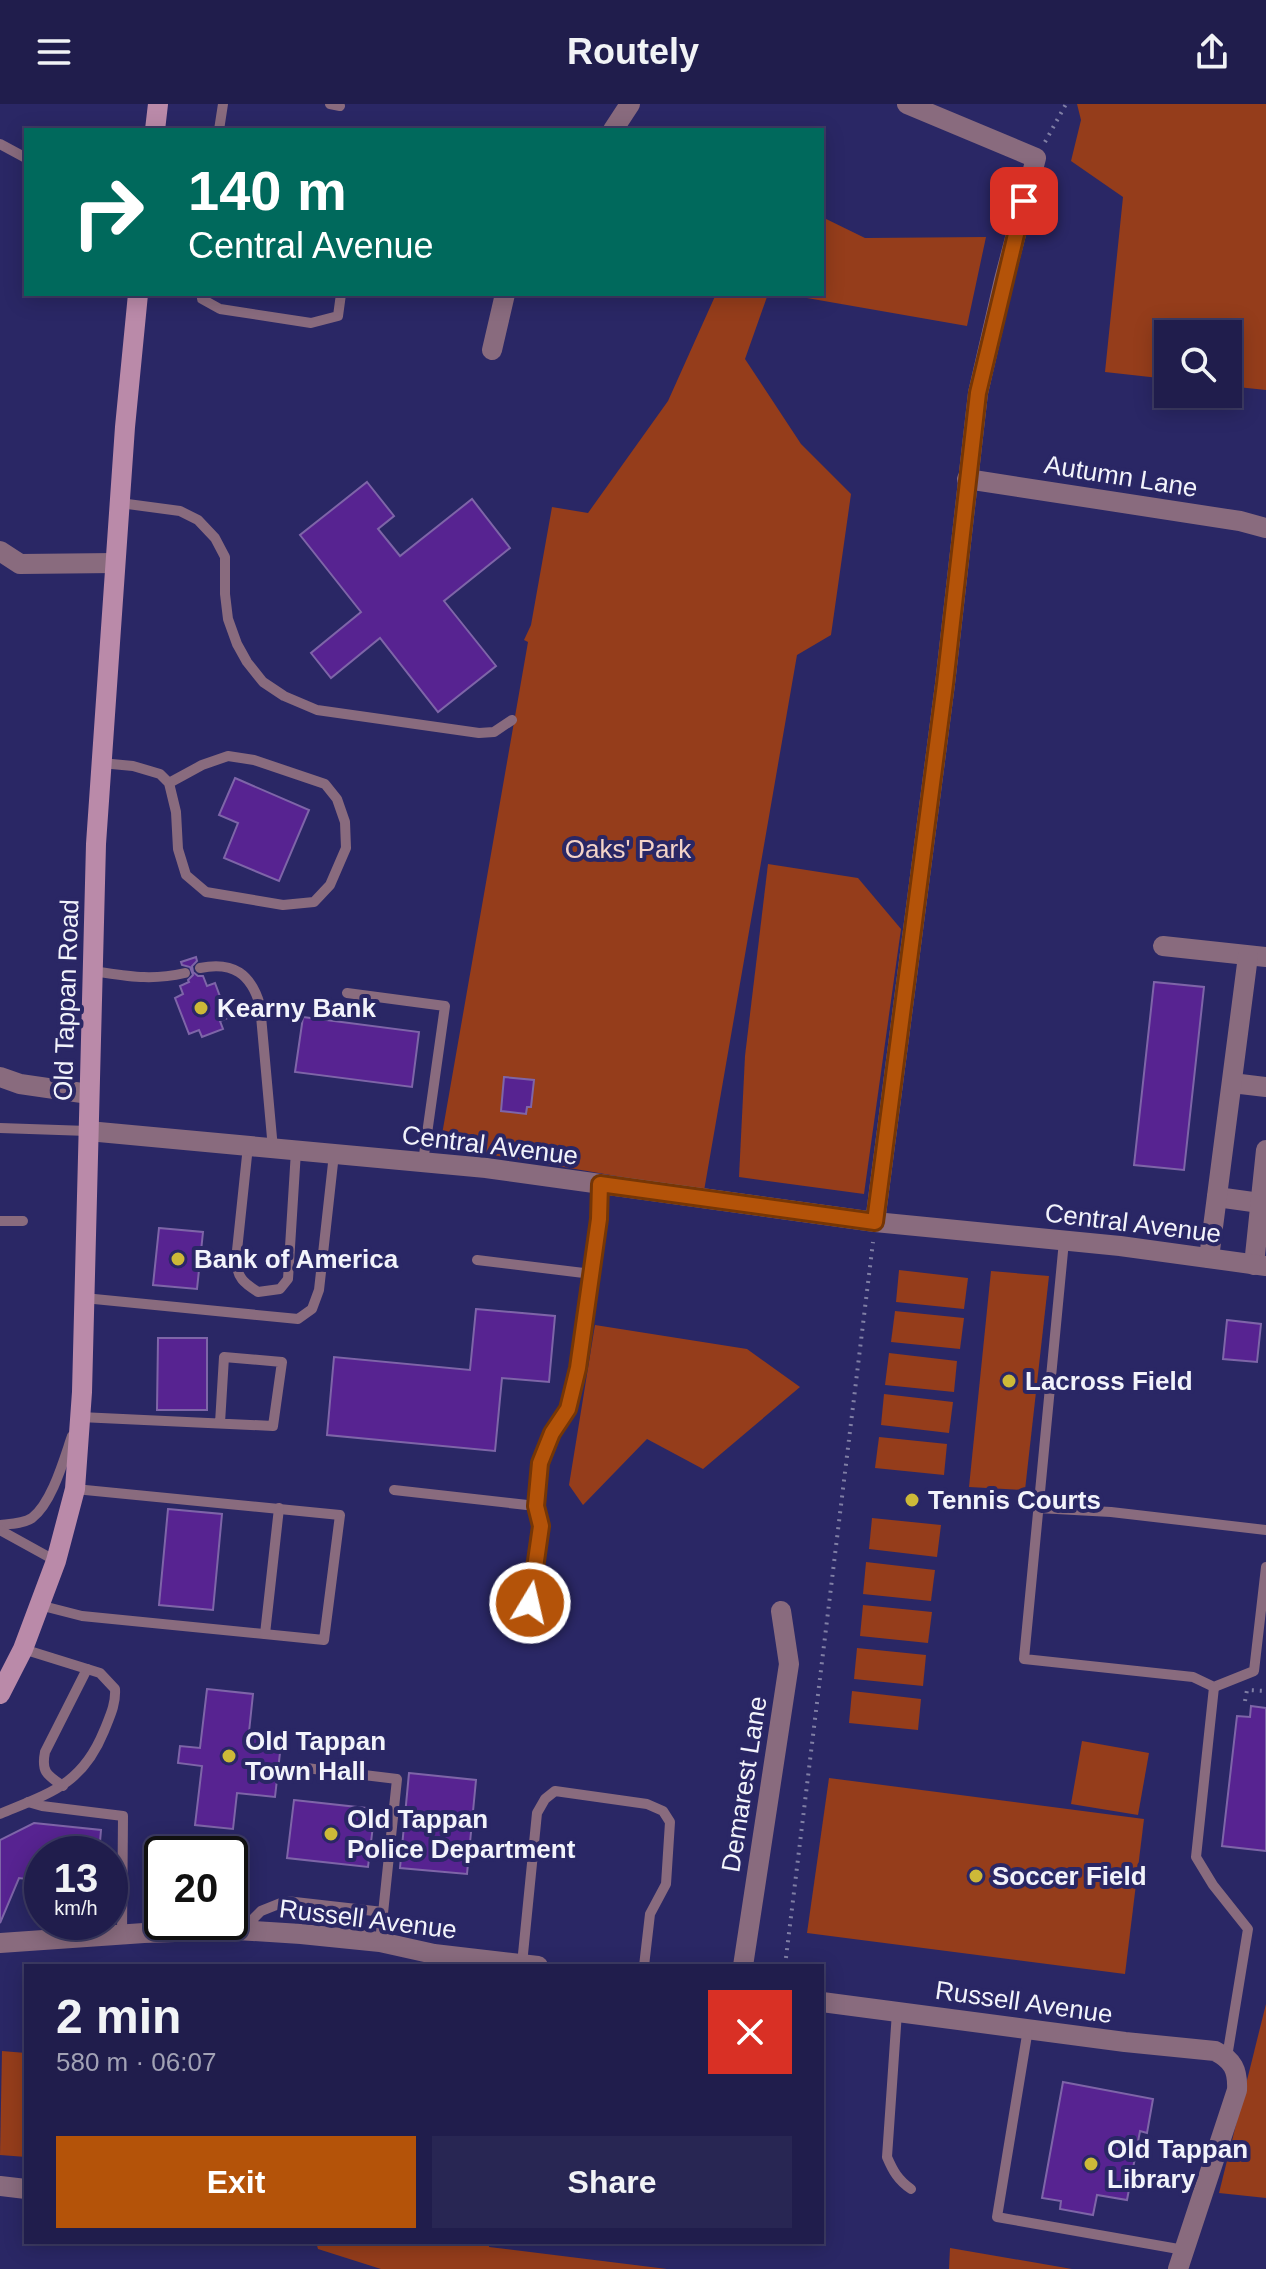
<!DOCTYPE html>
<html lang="en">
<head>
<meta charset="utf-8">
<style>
	body { margin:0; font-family:Arial,sans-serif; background:#282653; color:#f1f3f6; height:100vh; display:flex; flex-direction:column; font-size:30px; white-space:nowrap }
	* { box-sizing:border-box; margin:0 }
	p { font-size:26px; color:#a2a2b5 }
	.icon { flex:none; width:44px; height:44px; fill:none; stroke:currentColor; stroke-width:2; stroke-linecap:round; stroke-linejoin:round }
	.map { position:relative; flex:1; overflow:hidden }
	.sheet { position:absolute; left:24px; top:1860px; width:800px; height:280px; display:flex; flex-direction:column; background:#201d4c; border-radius:0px; box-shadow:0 4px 20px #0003,0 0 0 2px #3d3b64 }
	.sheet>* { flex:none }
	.banner { position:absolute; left:24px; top:24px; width:800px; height:168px; border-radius:0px; box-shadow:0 4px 20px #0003,0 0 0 2px #3d3b64; background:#00695c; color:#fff; overflow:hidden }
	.controls { position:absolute; left:1154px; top:216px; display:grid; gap:16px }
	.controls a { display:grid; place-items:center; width:88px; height:88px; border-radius:0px; background:#201d4c; box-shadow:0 4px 20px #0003,0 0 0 2px #3d3b64; font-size:40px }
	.speed { position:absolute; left:24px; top:1732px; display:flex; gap:16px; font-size:40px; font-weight:700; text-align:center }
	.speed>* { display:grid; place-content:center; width:104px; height:104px; border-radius:50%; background:#201d4c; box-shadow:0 4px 20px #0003,0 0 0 2px #3d3b64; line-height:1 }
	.speed small { font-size:20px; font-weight:400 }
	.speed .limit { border:4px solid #111; border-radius:12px; background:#fff; color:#111 }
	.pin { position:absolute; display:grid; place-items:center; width:68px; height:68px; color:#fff; margin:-34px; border-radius:16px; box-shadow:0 4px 12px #0006 }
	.me { position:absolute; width:88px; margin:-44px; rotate:9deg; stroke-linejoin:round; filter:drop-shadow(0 0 6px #0008) }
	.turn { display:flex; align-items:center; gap:28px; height:168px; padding:0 32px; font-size:36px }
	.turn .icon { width:104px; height:104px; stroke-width:2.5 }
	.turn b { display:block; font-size:56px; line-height:68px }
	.round { display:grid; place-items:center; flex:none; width:84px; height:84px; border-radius:0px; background:#282653 }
	.head { display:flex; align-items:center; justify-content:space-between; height:136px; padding:0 32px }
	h1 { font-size:48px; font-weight:700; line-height:60px }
	.action { display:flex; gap:16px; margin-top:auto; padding:16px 32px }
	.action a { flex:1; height:92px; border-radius:0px; background:#b45309; color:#fff; font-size:32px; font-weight:700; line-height:92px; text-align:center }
	.action a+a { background:#282653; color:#f1f3f6 }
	header { display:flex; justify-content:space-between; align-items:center; height:104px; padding:0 32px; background:#201d4c; font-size:36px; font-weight:700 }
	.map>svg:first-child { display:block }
	.green { fill:#953d1b }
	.building { fill:#572391; stroke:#7e65a8; stroke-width:2 }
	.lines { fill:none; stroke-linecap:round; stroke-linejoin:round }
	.path { stroke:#807fa5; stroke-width:4; stroke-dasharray:2 6; stroke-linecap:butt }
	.service { stroke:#896b7e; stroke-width:10 }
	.minor { stroke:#896b7e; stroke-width:20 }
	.tertiary { stroke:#896b7e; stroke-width:20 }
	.secondary { stroke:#ba8aa9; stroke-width:20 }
	.route-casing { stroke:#753606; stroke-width:20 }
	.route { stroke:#b45309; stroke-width:14 }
	.poi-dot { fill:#cdb938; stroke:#2a2765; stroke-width:3 }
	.labels { text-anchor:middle; stroke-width:8; stroke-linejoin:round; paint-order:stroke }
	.street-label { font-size:26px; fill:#f2f3fb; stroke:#2a2765 }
	.park-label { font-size:26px; fill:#f4d3c8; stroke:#2a2765 }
	.poi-label { font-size:26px; font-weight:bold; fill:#f2f3fb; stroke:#2a2765; text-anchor:start }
</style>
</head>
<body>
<header><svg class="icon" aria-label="menu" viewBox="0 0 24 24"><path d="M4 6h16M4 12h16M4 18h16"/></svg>Routely<svg class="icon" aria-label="share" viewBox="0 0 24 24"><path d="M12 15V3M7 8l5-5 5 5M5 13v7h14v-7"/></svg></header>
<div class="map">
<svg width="1266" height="2165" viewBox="0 0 1266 2165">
	<rect width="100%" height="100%" fill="#2a2765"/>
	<g class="green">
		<path d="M1077,0H1266V286L1228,282V230H1168V275L1105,268L1123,93L1071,57L1081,16Z"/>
		<path d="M822,113L865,134L986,133L967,222L784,190H822Z"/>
		<path d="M716,190H768L745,255L801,340L851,390L831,531L797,551L704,1087L440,1042L528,538L524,536L531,521L552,403L588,409L668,297Z"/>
		<path d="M768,760L858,774L901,825L864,1090L739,1073L745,952Z"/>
		<path d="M899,1166L968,1174L964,1205L896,1198Z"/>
		<path d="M991,1167L1049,1172L1025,1386L969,1383Z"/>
		<path d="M895,1207L964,1214L960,1245L891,1238Z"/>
		<path d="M595,1221L747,1245L800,1283L703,1365L647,1335L583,1401L569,1381Z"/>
		<path d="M889,1249L957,1257L954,1288L885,1281Z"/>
		<path d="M884,1290L953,1298L949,1329L881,1321Z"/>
		<path d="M879,1333L947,1340L944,1371L875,1364Z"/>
		<path d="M872,1414L941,1421L937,1453L869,1445Z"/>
		<path d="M866,1458L935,1466L931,1497L863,1490Z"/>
		<path d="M863,1501L932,1508L928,1539L860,1532Z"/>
		<path d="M857,1544L926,1551L923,1582L854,1575Z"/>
		<path d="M852,1587L921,1595L918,1626L849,1619Z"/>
		<path d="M1082,1637L1149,1649L1138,1711L1071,1700Z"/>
		<path d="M829,1674L1144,1715L1125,1870L807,1829Z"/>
		<path d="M1266,1900V2094L1219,2089L1260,1924Z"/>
		<path d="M2,1947L26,1949V2053L0,2051Z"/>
		<path d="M316,2138H489V2143L667,2165H381L318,2145Z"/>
		<path d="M950,2144L1072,2165H949Z"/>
	</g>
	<g class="building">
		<path d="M367,378L394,412L378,425L400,452L472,395L510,444L444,497L496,562L438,608L380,534L331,574L311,549L361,508L300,431Z"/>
		<path d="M235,674L309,706L279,777L224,754L238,719L219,711Z"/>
		<path d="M196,853L197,857L192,862L193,868L198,872H203L207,882L215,879L228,914L220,917L223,925L202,933L199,926L189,930L175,894L183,890L180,882L189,878L188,876L193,871L190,863L182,861L181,858Z"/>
		<path d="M1154,878L1204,883L1184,1066L1134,1061Z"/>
		<path d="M303,913L419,928L412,983L295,968Z"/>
		<path d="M504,973L534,976L531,1003H527L526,1010L501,1007Z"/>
		<path d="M159,1124L203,1128L197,1185L153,1181Z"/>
		<path d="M476,1205L555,1212L549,1278L502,1274L495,1347L327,1331L334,1253L470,1266Z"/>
		<path d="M1227,1216L1261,1220L1257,1258L1223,1255Z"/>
		<path d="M158,1234H207V1306H157Z"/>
		<path d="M168,1405L222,1410L213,1506L159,1501Z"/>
		<path d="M207,1585L253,1590L249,1628L282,1631L275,1693L237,1689L233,1725L195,1721L202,1662L178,1659L180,1642L200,1644Z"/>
		<path d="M1251,1602L1266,1604V1747L1222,1742L1237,1612L1250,1613Z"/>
		<path d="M409,1669L476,1676L467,1770L400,1764Z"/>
		<path d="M294,1696L375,1705L368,1763L287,1754Z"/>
		<path d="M34,1719L101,1726L99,1750H42V1777L19,1774L0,1819V1736Z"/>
		<path d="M1063,1978L1153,1995L1147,2029L1140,2027L1127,2096L1097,2091L1093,2111L1060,2105L1061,2097L1042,2094Z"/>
	</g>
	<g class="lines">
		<g class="path">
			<path d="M1045,38L1066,0"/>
			<path d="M1245,1597L1247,1586L1266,1587"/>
			<path d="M785,1862L873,1138"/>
		</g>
		<g class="service">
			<path d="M330,0L340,2"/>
			<path d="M219,26L223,0"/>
			<path d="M0,40L26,54"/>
			<path d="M202,190V195L220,205L311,219L338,212L341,190"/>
			<path d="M120,399L180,407L198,416L215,434L225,453V490L228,515L237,540L247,558L263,578L284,592L317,606L479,629L494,628L512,616"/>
			<path d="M101,659L133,662L160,670L169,679L176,708L178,745L186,771L206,788L283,801L314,798L330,781L346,744L345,718L337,695L325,680L254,656L228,652L202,661L169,679"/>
			<path d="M200,864C233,857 251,870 260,901L273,1045"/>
			<path d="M93,867C128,872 150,877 185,869"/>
			<path d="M347,889L445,902L423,1058"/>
			<path d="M0,1024L88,1027"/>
			<path d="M248,1042L236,1156C237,1174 244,1179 258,1188L280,1185L288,1175L296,1047"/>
			<path d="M0,1117H23"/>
			<path d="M1064,1137L1024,1555L1193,1573L1214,1583L1254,1567L1266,1463"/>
			<path d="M477,1156L592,1170"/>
			<path d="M84,1194L298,1215L312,1205L319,1186L334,1050"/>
			<path d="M80,1313L273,1322L282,1258L224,1253L220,1319"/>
			<path d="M394,1386L536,1402L540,1359L552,1329L568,1305L578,1264L599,1115L600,1080"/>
			<path d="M1038,1404L1111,1408L1266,1426"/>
			<path d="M0,1421C10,1420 23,1420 32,1414C52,1399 64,1355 72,1332"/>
			<path d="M0,1426L56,1457"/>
			<path d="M39,1501L82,1512L324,1536L340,1411L75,1385"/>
			<path d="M526,1525L541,1422L536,1402"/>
			<path d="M265,1530L279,1404"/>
			<path d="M1214,1583L1196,1753L1213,1781L1248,1825L1227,1953"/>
			<path d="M306,1664L397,1675L380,1838"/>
			<path d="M63,1682C47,1671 41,1668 45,1648L87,1565"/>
			<path d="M28,1698L42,1702L123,1712L122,1831"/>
			<path d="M0,1710C50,1689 82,1681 104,1627C110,1612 116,1600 115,1585L100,1569L23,1545"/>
			<path d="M251,1827L254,1814L261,1807L286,1797L383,1808"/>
			<path d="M522,1860L537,1709L545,1695L555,1687L647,1700L663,1707L670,1718L666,1780L650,1810L644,1862"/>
			<path d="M897,1908L887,2053C893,2067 898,2076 911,2085"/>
			<path d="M1028,1925L997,2113L1184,2146"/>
		</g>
		<g class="minor">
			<path d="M613,26L630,0"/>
			<path d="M492,246L505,190"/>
			<path d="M967,375L1240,417L1266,424"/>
			<path d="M0,447L20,460L115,459"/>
			<path d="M1163,842L1266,853"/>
			<path d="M0,973L20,980L89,990"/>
			<path d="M1232,979L1266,983"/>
			<path d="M1217,1093L1260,1099"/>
			<path d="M875,1118L945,580L978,289L1004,176L1036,54L907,0"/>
			<path d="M1209,1154L1248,852"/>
			<path d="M1254,1161L1266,1046"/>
			<path d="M0,1839L144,1829L237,1826L301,1830L380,1838L434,1850L538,1862"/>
			<path d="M743,1862L789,1560L781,1507"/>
			<path d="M822,1898L1125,1938L1215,1947C1233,1956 1238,1966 1237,1986L1178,2165"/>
			<path d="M0,2082L26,2085"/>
		</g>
		<path class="tertiary" d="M88,1027L486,1064L875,1118L1120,1142L1266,1162"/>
		<g class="secondary">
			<path d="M155,26L158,0"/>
			<path d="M0,1590L23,1545L56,1457L75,1385L82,1288L96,740L125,323L138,190"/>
		</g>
	</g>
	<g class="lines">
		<defs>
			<path id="route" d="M530,1499L541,1422L536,1402L540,1359L552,1329L568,1305L578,1264L599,1115L600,1080L875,1118L945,580L978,289L1024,97"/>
		</defs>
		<use href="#route" class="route-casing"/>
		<use href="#route" class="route"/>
	</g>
	<g class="poi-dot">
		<circle cx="201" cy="904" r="8"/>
		<circle cx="178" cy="1155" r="8"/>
		<circle cx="1009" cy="1277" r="8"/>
		<circle cx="912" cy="1396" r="8"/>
		<circle cx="229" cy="1652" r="8"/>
		<circle cx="331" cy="1730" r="8"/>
		<circle cx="976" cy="1772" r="8"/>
		<circle cx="1091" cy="2060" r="8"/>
	</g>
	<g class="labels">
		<g class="street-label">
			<text transform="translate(1121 372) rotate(9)" y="9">Autumn Lane</text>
			<text transform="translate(66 896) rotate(-88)" y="9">Old Tappan Road</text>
			<text transform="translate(490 1041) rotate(7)" y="9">Central Avenue</text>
			<text transform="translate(1133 1119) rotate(7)" y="9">Central Avenue</text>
			<text transform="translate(744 1680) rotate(-81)" y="9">Demarest Lane</text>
			<text transform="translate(368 1815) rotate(7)" y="9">Russell Avenue</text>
			<text transform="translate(1024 1898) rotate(8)" y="9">Russell Avenue</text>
		</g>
		<g class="park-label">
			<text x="628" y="754">Oaks' Park</text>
		</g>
		<g class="poi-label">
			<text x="217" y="913">Kearny Bank</text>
			<text x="194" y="1164">Bank of America</text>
			<text x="1025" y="1286">Lacross Field</text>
			<text x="928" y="1405">Tennis Courts</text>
			<text x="245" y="1646">Old Tappan<tspan x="245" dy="30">Town Hall</tspan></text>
			<text x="347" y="1724">Old Tappan<tspan x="347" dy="30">Police Department</tspan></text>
			<text x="992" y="1781">Soccer Field</text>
			<text x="1107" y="2054">Old Tappan<tspan x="1107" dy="30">Library</tspan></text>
		</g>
	</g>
</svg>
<div class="controls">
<a><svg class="icon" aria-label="search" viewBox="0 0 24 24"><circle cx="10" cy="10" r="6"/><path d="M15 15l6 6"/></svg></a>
</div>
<div class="speed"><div>13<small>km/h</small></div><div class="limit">20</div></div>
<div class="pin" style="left:1024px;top:97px;background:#d93025"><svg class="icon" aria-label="arrive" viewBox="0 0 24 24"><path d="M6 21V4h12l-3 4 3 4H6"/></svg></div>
<svg class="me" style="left:530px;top:1499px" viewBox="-20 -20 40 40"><circle r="17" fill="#b45309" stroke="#fff" stroke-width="3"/><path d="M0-11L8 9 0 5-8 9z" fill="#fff"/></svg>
<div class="banner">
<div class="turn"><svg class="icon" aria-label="right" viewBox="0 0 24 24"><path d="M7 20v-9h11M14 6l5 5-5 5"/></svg><div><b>140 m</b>Central Avenue</div></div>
</div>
<section class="sheet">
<div class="head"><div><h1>2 min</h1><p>580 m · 06:07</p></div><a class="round" style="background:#d93025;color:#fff"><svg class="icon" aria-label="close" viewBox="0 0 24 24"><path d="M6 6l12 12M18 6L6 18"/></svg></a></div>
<div class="action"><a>Exit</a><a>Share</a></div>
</section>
</div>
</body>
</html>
